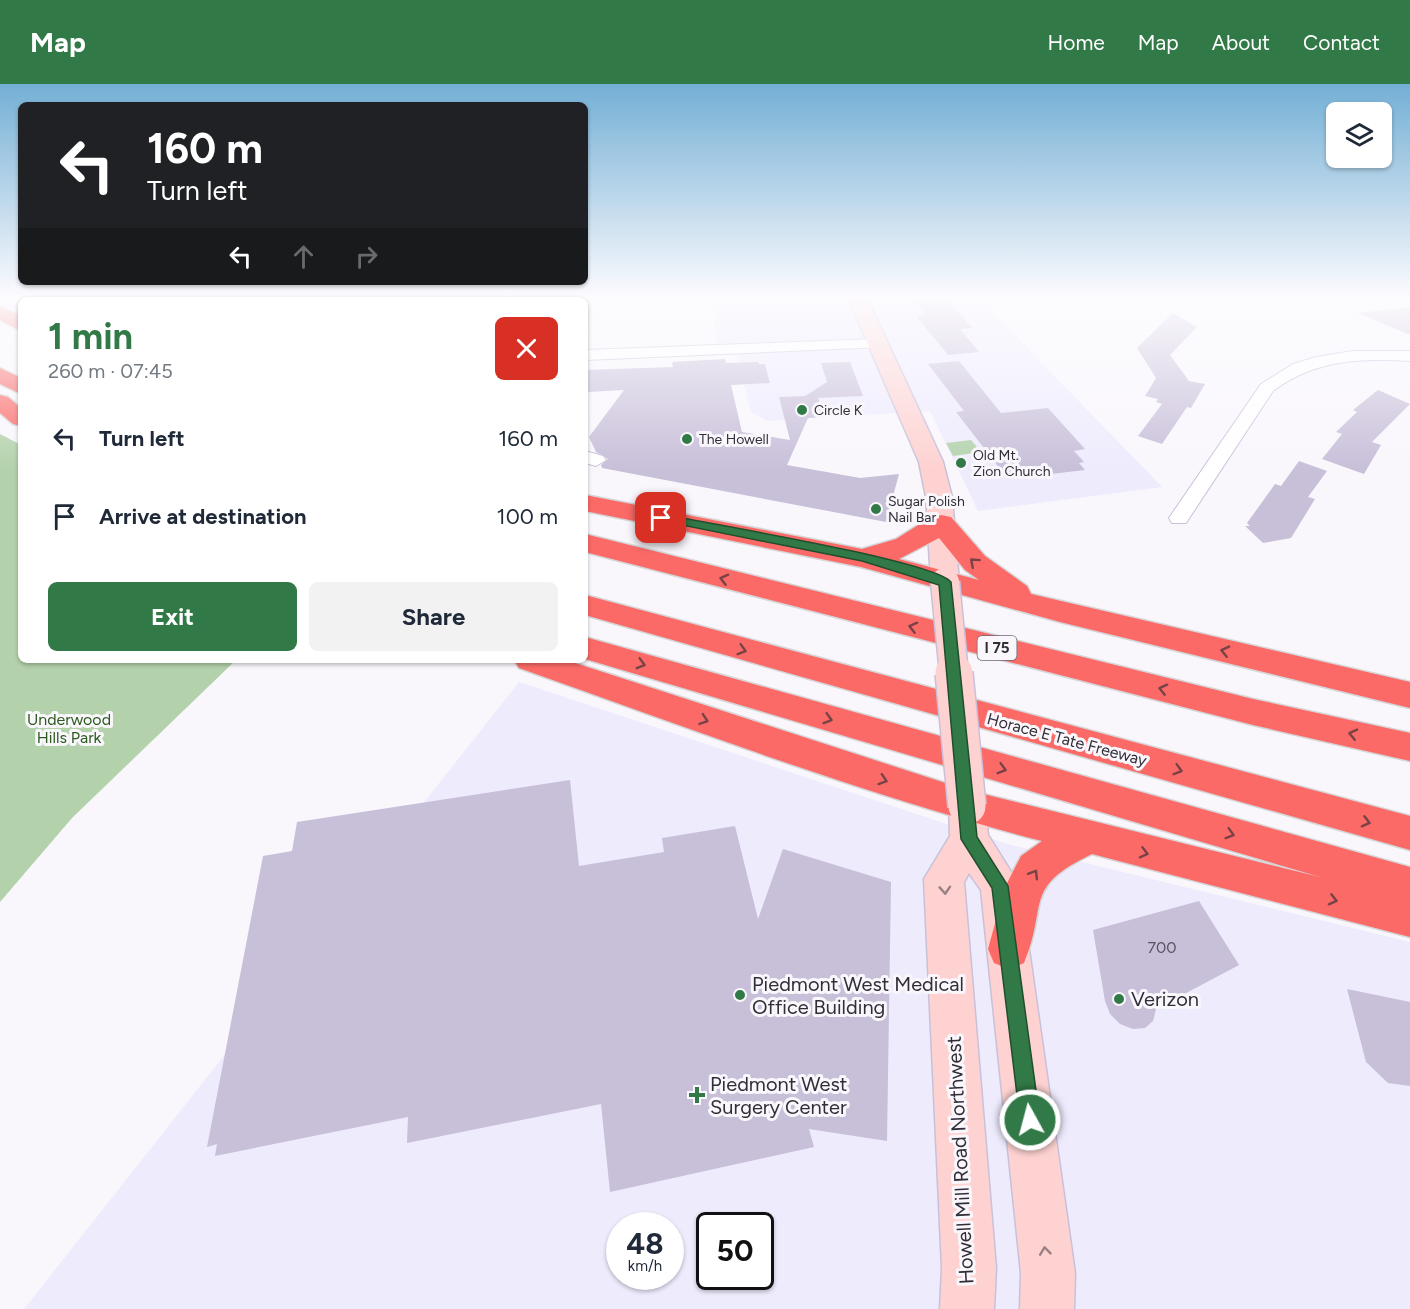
<!DOCTYPE html>
<html lang="en">
<head>
<meta charset="utf-8">
<style>
	body { margin:0; font-family:Figtree,sans-serif; background:#f2f2f3; color:#1f2937; height:100vh; display:flex; flex-direction:column; font-size:22px; white-space:nowrap }
	* { box-sizing:border-box; margin:0 }
	p { font-size:20px; color:#747a83 }
	.icon { flex:none; width:33px; height:33px; fill:none; stroke:currentColor; stroke-width:2; stroke-linecap:round; stroke-linejoin:round }
	.map { position:relative; flex:1; overflow:hidden }
	.sheet { position:absolute; left:18px; top:213px; width:570px; height:366px; display:flex; flex-direction:column; background:#fff; border-radius:9px; box-shadow:0 2px 4px #0004 }
	.sheet>* { flex:none }
	.hud { position:absolute; left:18px; top:18px; width:570px; height:183px; border-radius:9px; box-shadow:0 2px 4px #0004; background:#202124; color:#fff; overflow:hidden }
	.controls { position:absolute; left:1326px; top:18px; display:grid; gap:12px }
	.controls a { display:grid; place-items:center; width:66px; height:66px; border-radius:9px; background:#fff; box-shadow:0 2px 4px #0004; font-size:30px }
	.speed { position:absolute; left:606px; top:1128px; display:flex; gap:12px; font-size:30px; font-weight:700; text-align:center }
	.speed>* { display:grid; place-content:center; width:78px; height:78px; border-radius:50%; background:#fff; box-shadow:0 2px 4px #0004; line-height:1 }
	.speed small { font-size:15px; font-weight:400 }
	.speed .limit { border:3px solid #111; border-radius:9px; background:#fff; color:#111 }
	.pin { position:absolute; display:grid; place-items:center; width:51px; height:51px; color:#fff; margin:-26px; border-radius:12px; box-shadow:0 3px 9px #0006 }
	.me { position:absolute; width:66px; margin:-33px; rotate:353deg; stroke-linejoin:round; filter:drop-shadow(0 0 4px #0008) }
	.turn { display:flex; align-items:center; gap:21px; height:126px; padding:0 30px; font-size:27px }
	.turn .icon { width:78px; height:78px; stroke-width:2.5 }
	.turn b { display:block; font-size:42px; line-height:51px }
	.lanes { display:flex; align-items:center; height:57px; padding:0 30px; background:#0003; justify-content:center; gap:30px; direction:ltr }
	.lanes .off { opacity:.35 }
	.round { display:grid; place-items:center; flex:none; width:63px; height:63px; border-radius:9px; background:#f2f2f3 }
	.overview { display:flex; align-items:center; justify-content:space-between; height:102px; padding:0 30px }
	h1 { font-size:36px; font-weight:700; line-height:45px; color:#317946 }
	.button { display:flex; gap:12px; margin-top:auto; padding:12px 30px }
	.button a { flex:1; height:69px; border-radius:9px; background:#317946; color:#fff; font-size:24px; font-weight:700; line-height:69px; text-align:center }
	.button a+a { background:#f2f2f3; color:#1f2937 }
	ul { padding:0; list-style:none }
	li { display:flex; align-items:center; gap:18px; height:78px; padding:0 30px }
	li div { flex:1 }
	li b { display:block; font-size:22px }
	li em { font-style:normal }
	header { display:flex; align-items:center; gap:36px; box-sizing:border-box; height:84px; padding:0 30px; background:#317946; color:#fff }
	header strong { font-size:28px }
	nav { display:flex; gap:33px; margin-inline-start:auto; font-size:21px }
	.map>svg:first-child { display:block }
	.commercial { fill:#eeebfd; fill-rule:evenodd }
	.green { fill:#b3d2ab }
	.building { fill:#c8bfd9 }
	.lines { fill:none; stroke-linecap:round; stroke-linejoin:round }
	.street-casing { stroke:#c9c0da; stroke-width:2 }
	.secondary-casing { stroke:#c9c0da; stroke-width:3 }
	.highway-casing { stroke:#d6d5d7; stroke-width:3 }
	.street { fill:#fff; fill-rule:evenodd }
	.secondary { fill:#fed2d1; fill-rule:evenodd }
	.highway { fill:#fc6a67; fill-rule:evenodd }
	.secondary-bridge-far1-casing { stroke:#c9c0da; stroke-width:31; stroke-linecap:butt }
	.secondary-bridge-casing { stroke:#c9c0da; stroke-width:40; stroke-linecap:butt }
	.secondary-bridge-far1 { stroke:#fed2d1; stroke-width:28 }
	.secondary-bridge { stroke:#fed2d1; stroke-width:37 }
	.oneway { stroke:#784348 }
	.oneway2 { stroke:#988084 }
	.route { fill:#317946; stroke:#204f2e; stroke-width:1.5 }
	.poi-dot { fill:#317946; stroke:#f9f7fc; stroke-width:2 }
	.labels { text-anchor:middle; stroke-width:6; stroke-linejoin:round; paint-order:stroke }
	.far-poi-label { font-size:14px; fill:#312e38; stroke:#f9f7fc; text-anchor:start }
	.shield { fill:#f9f7fc; stroke:#6d6a73; stroke-width:1.5 }
	.shield-label { font-size:15px; font-weight:bold; fill:#312e38 }
	.park-label { font-size:16px; fill:#2c5a1e; stroke:#f9f7fc }
	.street-label { font-size:16px; fill:#312e38; stroke:#f9f7fc }
	.near-number-label { font-size:16px; fill:#575260 }
	.near-poi-label { font-size:20px; fill:#312e38; stroke:#f9f7fc; text-anchor:start }
	.near-street-label { font-size:20px; fill:#312e38; stroke:#f9f7fc }
</style>
</head>
<body>
<header>
<strong>Map</strong>
<nav><a>Home</a><a>Map</a><a>About</a><a>Contact</a></nav>
</header>
<div class="map">
<svg width="1410" height="1225" viewBox="0 0 1410 1225">
	<rect width="100%" height="100%" fill="#f9f7fc"/>
	<g class="commercial">
		<path d="M712,214H979L1162,403L978,427L930,327L767,337L751,328L736,270L718,271Z"/>
		<path d="M519,598L1004,759L1410,858V1225H24ZM620,1142H670V1192H620ZM710,1142H760V1192H710Z"/>
	</g>
	<g class="green">
		<path d="M0,350L21,361V576H236L72,734L0,818Z"/>
		<path d="M971,356L981,368L953,372L946,359Z"/>
	</g>
	<g class="building">
		<path d="M912,214H946L972,244L960,245L979,268L948,271L916,232L926,231Z"/>
		<path d="M1410,223V251L1358,229Z"/>
		<path d="M1173,229L1197,243L1170,271L1189,297L1205,300L1191,324L1187,323L1162,360L1138,352L1162,320L1156,318L1158,315L1145,312L1156,294L1137,264Z"/>
		<path d="M725,275L726,279L758,278L759,280H765L770,299L731,301L742,348L790,356L779,313L805,312L827,298L821,279L850,278L863,312L818,314L825,333L808,334L787,381L860,394L899,390L886,438L602,384L601,381L608,375L596,368L589,353L624,306L588,308V305H585V286L673,283L672,278Z"/>
		<path d="M959,277L1001,329L1048,324L1085,365L1074,367L1084,378L1079,379L1085,386L1008,395L956,328L964,327L928,280Z"/>
		<path d="M1378,306L1410,320L1372,358L1381,361L1364,390L1322,375L1342,350L1336,348L1357,328L1353,326Z"/>
		<path d="M1299,377L1327,387L1308,413L1315,415L1291,454L1263,459L1245,442H1250L1247,439L1270,407L1275,400L1281,402Z"/>
		<path d="M570,696L579,782L664,768L662,754L735,742L758,835L783,765L891,798L887,1057L809,1045L814,1063L610,1108L601,1020L407,1059L408,1033L215,1072L217,1060L207,1063L263,772L292,767L297,738Z"/>
		<path d="M1199,817L1239,881L1156,925L1153,937L1145,944L1133,945L1120,940L1110,930L1105,917L1093,846Z"/>
		<path d="M1347,905L1410,918V1002L1388,999L1366,978Z"/>
	</g>
	<g class="lines">
		<defs>
			<g id="street">
				<rect x="541" y="214" width="14" height="2"/>
				<path d="M878,255L884,257L886,260L884,263L585,276V266Z"/>
				<path d="M1353,267H1410V277C1360,274 1314,276 1273,307L1186,439H1172L1169,434L1261,300L1293,280L1316,273Z"/>
				<path d="M585,367L603,372L606,376L596,382L585,379Z"/>
			</g>
			<g id="secondary">
				<path d="M848,214H867L943,378L952,413L959,498L955,505L945,508L935,505L931,498L926,413L919,378Z"/>
				<path d="M967,706L980,711L985,722L988,751L1020,802L1075,1189L1074,1225H1020L1021,1189L981,806L969,789L964,798L996,1184L994,1225H940L942,1184L924,795L950,752L949,722L954,711Z"/>
			</g>
			<g id="highway">
				<path d="M0,222L21,232V247L0,236Z"/>
				<path d="M0,284L21,294V310L0,300Z"/>
				<path d="M0,311L8,313L21,324V342L13,340L0,329Z"/>
				<path d="M585,411L862,465L896,455L931,433L941,431L951,433L985,472L1027,502L1031,510L1410,598V624L1060,538L861,483L585,427ZM939,454L965,486L979,496L899,475Z"/>
				<path d="M585,450L1253,615L1410,649V677L1253,641L585,468Z"/>
				<path d="M585,511L1410,732V766L585,531Z"/>
				<path d="M585,553L1410,783V853L1092,770C1021,804 1049,820 1024,879L1009,885L994,879L988,865L1005,803L1021,772L1042,757C864,711 692,645 519,584L514,576H566L967,706L1320,793L585,575Z"/>
			</g>
		</defs>
		<use href="#street" class="street-casing"/>
		<use href="#secondary" class="secondary-casing"/>
		<use href="#highway" class="highway-casing"/>
		<use href="#street" class="street"/>
		<use href="#secondary" class="secondary"/>
		<use href="#highway" class="highway"/>
		<defs>
			<path id="secondary-bridge-far1" d="M945,498L954,590"/>
			<path id="secondary-bridge" d="M954,589L967,722"/>
		</defs>
		<use href="#secondary-bridge-far1" class="secondary-bridge-far1-casing"/>
		<use href="#secondary-bridge" class="secondary-bridge-casing"/>
		<use href="#secondary-bridge-far1" class="secondary-bridge-far1"/>
		<use href="#secondary-bridge" class="secondary-bridge"/>
	</g>
	<defs><path id="oneway-chevron" d="M-2-3.5L2.5 0L-2 3.5" fill="none" stroke-width="1.6" stroke-linecap="round" stroke-linejoin="round" transform="scale(1.5)"/></defs>
	<g class="oneway">
		<use href="#oneway-chevron" transform="translate(974 478) rotate(-138)"/>
		<use href="#oneway-chevron" transform="translate(724 495) rotate(-166)"/>
		<use href="#oneway-chevron" transform="translate(913 543) rotate(-166)"/>
		<use href="#oneway-chevron" transform="translate(742 566) rotate(16)"/>
		<use href="#oneway-chevron" transform="translate(1225 567) rotate(-167)"/>
		<use href="#oneway-chevron" transform="translate(641 580) rotate(16)"/>
		<use href="#oneway-chevron" transform="translate(1163 605) rotate(-166)"/>
		<use href="#oneway-chevron" transform="translate(828 635) rotate(16)"/>
		<use href="#oneway-chevron" transform="translate(704 636) rotate(19)"/>
		<use href="#oneway-chevron" transform="translate(1353 650) rotate(-167)"/>
		<use href="#oneway-chevron" transform="translate(1002 685) rotate(16)"/>
		<use href="#oneway-chevron" transform="translate(1178 686) rotate(16)"/>
		<use href="#oneway-chevron" transform="translate(883 696) rotate(18)"/>
		<use href="#oneway-chevron" transform="translate(1366 738) rotate(14)"/>
		<use href="#oneway-chevron" transform="translate(1230 750) rotate(16)"/>
		<use href="#oneway-chevron" transform="translate(1144 769) rotate(14)"/>
		<use href="#oneway-chevron" transform="translate(1034 790) rotate(-58)"/>
		<use href="#oneway-chevron" transform="translate(1333 816) rotate(14)"/>
	</g>
	<g class="oneway2">
		<use href="#oneway-chevron" transform="translate(945 806) rotate(86)"/>
		<use href="#oneway-chevron" transform="translate(1045 1167) rotate(-97)"/>
	</g>
	<linearGradient id="sky" x2="0" y2="1"><stop stop-color="#73afd5"/><stop offset="0.55" stop-color="#fcfbfe"/><stop offset="1" stop-color="#fcfbfe" stop-opacity="0"/></linearGradient>
	<rect width="1410" height="386" fill="url(#sky)"/>
	<path class="route" d="M661,430C704,439 931,476 951,498L977,753L1008,802L1040,1036L1037,1044L1030,1046L1023,1044L1020,1036L992,804L961,755L939,501L862,477L657,436V431Z"/>
	<g class="poi-dot">
		<circle cx="802" cy="326" r="6"/>
		<circle cx="687" cy="355" r="6"/>
		<circle cx="961" cy="379" r="6"/>
		<circle cx="876" cy="425" r="6"/>
		<circle cx="740" cy="911" r="6"/>
		<circle cx="1119" cy="915" r="6"/>
		<path d="M694 1002h6v6h6v6h-6v6h-6v-6h-6v-6h6z"/>
	</g>
	<g class="labels">
		<g class="far-poi-label">
			<text x="814" y="331">Circle K</text>
			<text x="699" y="360">The Howell</text>
			<text x="973" y="376">Old Mt.<tspan x="973" dy="16">Zion Church</tspan></text>
			<text x="888" y="422">Sugar Polish<tspan x="888" dy="16">Nail Bar</tspan></text>
		</g>
		<rect class="shield" x="977.5" y="552" width="39" height="24" rx="4.5"/>
		<g class="shield-label">
			<text x="997" y="569">I 75</text>
		</g>
		<g class="park-label">
			<text x="69" y="641">Underwood<tspan x="69" dy="18">Hills Park</tspan></text>
		</g>
		<g class="street-label">
			<text transform="translate(1067 655) rotate(15)" y="6">Horace E Tate Freeway</text>
		</g>
		<g class="near-number-label">
			<text x="1162" y="869">700</text>
		</g>
		<g class="near-poi-label">
			<text x="752" y="907">Piedmont West Medical<tspan x="752" dy="23">Office Building</tspan></text>
			<text x="1131" y="922">Verizon</text>
			<text x="710" y="1007">Piedmont West<tspan x="710" dy="23">Surgery Center</tspan></text>
		</g>
		<g class="near-street-label">
			<text transform="translate(960 1076) rotate(-93)" y="7">Howell Mill Road Northwest</text>
		</g>
	</g>
</svg>
<div class="controls">
<a><svg class="icon" aria-label="layers" viewBox="0 0 24 24"><path d="M12 4l9 5-9 5-9-5zM3 14l9 5 9-5"/></svg></a>
</div>
<div class="speed"><div>48<small>km/h</small></div><div class="limit">50</div></div>
<div class="pin" style="left:661px;top:434px;background:#d93025"><svg class="icon" aria-label="arrive" viewBox="0 0 24 24"><path d="M6 21V4h12l-3 4 3 4H6"/></svg></div>
<svg class="me" style="left:1030px;top:1036px" viewBox="-20 -20 40 40"><circle r="17" fill="#317946" stroke="#fff" stroke-width="3"/><path d="M0-11L8 9 0 5-8 9z" fill="#fff"/></svg>
<div class="hud">
<div class="turn"><svg class="icon" aria-label="left" viewBox="0 0 24 24"><path d="M17 20v-9H6M10 6l-5 5 5 5"/></svg><div><b>160 m</b>Turn left</div></div>
<div class="lanes"><svg class="icon" aria-label="left" viewBox="0 0 24 24"><path d="M17 20v-9H6M10 6l-5 5 5 5"/></svg><svg class="icon off" aria-label="ahead" viewBox="0 0 24 24"><path d="M12 20V5M6 11l6-6 6 6"/></svg><svg class="icon off" aria-label="right" viewBox="0 0 24 24"><path d="M7 20v-9h11M14 6l5 5-5 5"/></svg></div>
</div>
<section class="sheet">
<div class="overview"><div><h1>1 min</h1><p>260 m · 07:45</p></div><a class="round" style="background:#d93025;color:#fff"><svg class="icon" aria-label="close" viewBox="0 0 24 24"><path d="M6 6l12 12M18 6L6 18"/></svg></a></div>
<ul>
<li><svg class="icon" aria-label="left" viewBox="0 0 24 24"><path d="M17 20v-9H6M10 6l-5 5 5 5"/></svg><div><b>Turn left</b></div><em>160 m</em></li>
<li><svg class="icon" aria-label="arrive" viewBox="0 0 24 24"><path d="M6 21V4h12l-3 4 3 4H6"/></svg><div><b>Arrive at destination</b></div><em>100 m</em></li>
</ul>
<div class="button"><a>Exit</a><a>Share</a></div>
</section>
</div>
</body>
</html>
